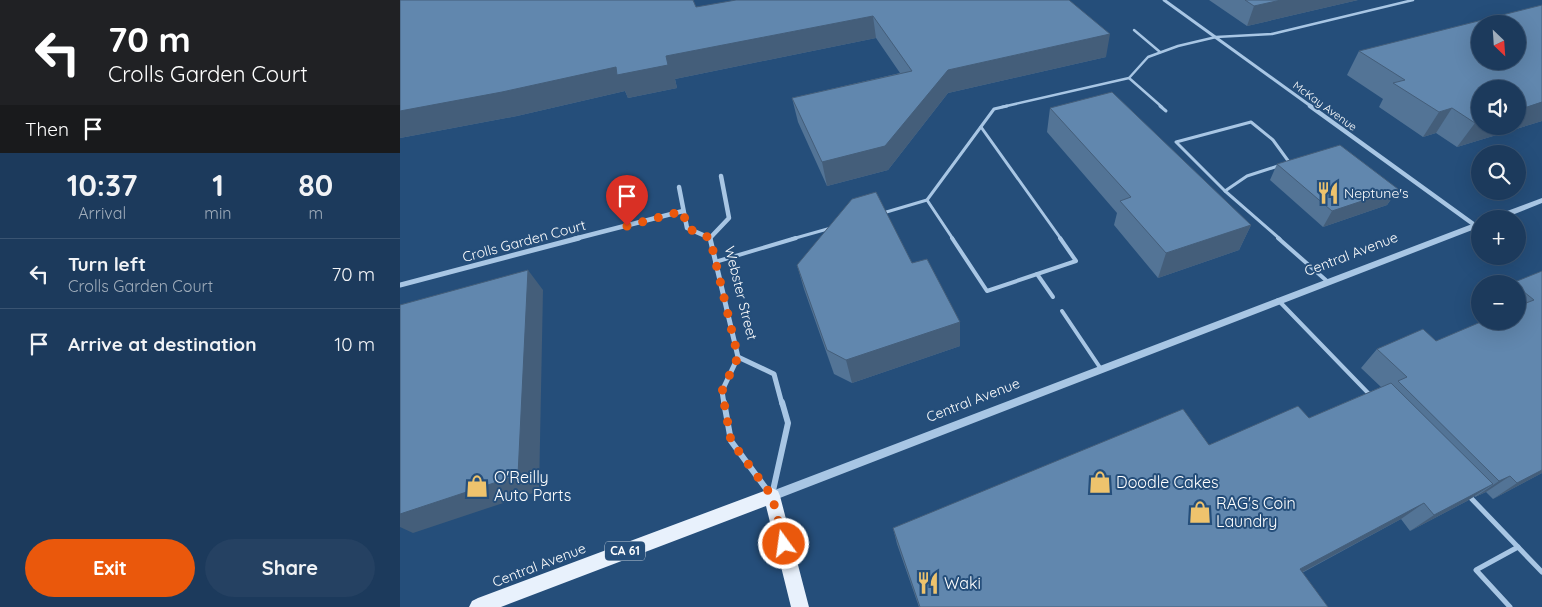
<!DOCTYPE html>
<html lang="en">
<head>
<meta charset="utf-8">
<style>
	body { margin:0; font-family:Quicksand,sans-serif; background:#254162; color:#f1f3f6; height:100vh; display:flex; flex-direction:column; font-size:19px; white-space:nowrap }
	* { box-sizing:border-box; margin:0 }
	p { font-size:16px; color:#a0adbb }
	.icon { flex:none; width:28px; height:28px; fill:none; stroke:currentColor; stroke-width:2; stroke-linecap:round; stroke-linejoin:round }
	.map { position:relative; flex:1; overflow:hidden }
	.details { display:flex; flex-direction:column; background:#1c3a5c; width:400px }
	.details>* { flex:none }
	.guide { background:#202124; color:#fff; overflow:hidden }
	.needle { width:32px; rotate:155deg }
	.tools { position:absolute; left:1071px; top:15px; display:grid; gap:10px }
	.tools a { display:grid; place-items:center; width:55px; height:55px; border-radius:50%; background:#1c3a5c; box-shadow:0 5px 20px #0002,0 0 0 1px #3a5472; font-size:25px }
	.pin { position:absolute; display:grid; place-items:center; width:42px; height:42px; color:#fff; margin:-51px -21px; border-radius:50% 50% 50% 0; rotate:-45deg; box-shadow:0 0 5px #0007 }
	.pin .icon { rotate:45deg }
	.me { position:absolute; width:55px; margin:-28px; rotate:346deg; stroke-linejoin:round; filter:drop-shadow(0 0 4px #0008) }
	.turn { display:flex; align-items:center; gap:18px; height:105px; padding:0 25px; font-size:22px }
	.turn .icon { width:65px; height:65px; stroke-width:2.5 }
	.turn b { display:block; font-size:35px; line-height:42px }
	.then { display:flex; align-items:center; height:48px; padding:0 25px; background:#0003; gap:10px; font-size:19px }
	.eta { display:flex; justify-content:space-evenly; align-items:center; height:85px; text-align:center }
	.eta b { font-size:30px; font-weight:800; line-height:35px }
	.button { display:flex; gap:10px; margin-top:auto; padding:10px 25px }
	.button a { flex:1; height:58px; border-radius:30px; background:#ea580c; color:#fff; font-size:20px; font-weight:800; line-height:58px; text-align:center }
	.button a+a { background:#254162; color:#f1f3f6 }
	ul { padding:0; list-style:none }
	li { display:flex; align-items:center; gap:15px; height:70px; padding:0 25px; border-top:1px solid #3a5472 }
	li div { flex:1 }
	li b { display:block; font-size:19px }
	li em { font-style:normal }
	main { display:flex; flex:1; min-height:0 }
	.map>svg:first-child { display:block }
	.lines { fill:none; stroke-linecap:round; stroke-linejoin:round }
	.service-far3 { stroke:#a8c6e4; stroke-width:2.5 }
	.service-far2 { stroke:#a8c6e4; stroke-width:3 }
	.service-far1 { stroke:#a8c6e4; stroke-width:4 }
	.service { stroke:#a8c6e4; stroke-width:5 }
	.minor-far3 { stroke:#a8c6e4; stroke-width:3 }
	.minor-far2 { stroke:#a8c6e4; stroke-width:4.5 }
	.minor-far1 { stroke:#a8c6e4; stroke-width:5 }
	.minor { stroke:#a8c6e4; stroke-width:6 }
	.tertiary { fill:#a8c6e4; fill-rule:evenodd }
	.primary { fill:#e8f1fc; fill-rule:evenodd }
	.wall { fill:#537496 }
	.shaded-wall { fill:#445e7a }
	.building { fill:#6187ae; stroke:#445e7a; fill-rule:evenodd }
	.route { stroke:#ea580c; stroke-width:9; stroke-dasharray:0 16.2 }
	.labels { text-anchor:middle; stroke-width:4; stroke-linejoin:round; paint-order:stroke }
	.far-street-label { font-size:11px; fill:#fff; stroke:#254e7a }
	.shield { fill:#254e7a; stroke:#becad7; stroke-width:1 }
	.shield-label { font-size:12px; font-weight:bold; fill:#fff }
	.poi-label { font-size:14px; fill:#fff; stroke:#254e7a; text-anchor:start }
	.street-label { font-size:14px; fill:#fff; stroke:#254e7a }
	.near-poi-label { font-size:16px; fill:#fff; stroke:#254e7a; text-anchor:start }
</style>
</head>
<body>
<main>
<section class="details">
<div class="guide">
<div class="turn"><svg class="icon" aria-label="left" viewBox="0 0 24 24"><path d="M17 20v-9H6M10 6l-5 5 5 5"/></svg><div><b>70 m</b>Crolls Garden Court</div></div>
<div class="then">Then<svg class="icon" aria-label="arrive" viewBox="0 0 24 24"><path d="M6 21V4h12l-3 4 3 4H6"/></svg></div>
</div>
<div class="eta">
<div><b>10:37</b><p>Arrival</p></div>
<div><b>1</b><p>min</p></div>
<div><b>80</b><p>m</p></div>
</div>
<ul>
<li><svg class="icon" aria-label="left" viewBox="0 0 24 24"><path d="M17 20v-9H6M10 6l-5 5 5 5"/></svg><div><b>Turn left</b><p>Crolls Garden Court</p></div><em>70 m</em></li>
<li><svg class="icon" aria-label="arrive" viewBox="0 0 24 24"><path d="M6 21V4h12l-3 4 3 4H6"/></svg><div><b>Arrive at destination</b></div><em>10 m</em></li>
</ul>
<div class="button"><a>Exit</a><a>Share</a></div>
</section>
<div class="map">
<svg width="1142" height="607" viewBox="0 0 1142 607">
	<rect width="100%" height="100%" fill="#254e7a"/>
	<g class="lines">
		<g class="service-far3">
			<path d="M734,30L760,52"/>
			<path d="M729,78L762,107"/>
			<path d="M602,107L729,78L748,57L778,46L816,37L872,34L1013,0"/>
		</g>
		<g class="service-far2">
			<path d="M760,106L766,111"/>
			<path d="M581,127L661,239"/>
			<path d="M825,191L776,142L851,122L873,140L889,162H887"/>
			<path d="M527,200L553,239"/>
			<path d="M483,213L527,200L594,109L607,106"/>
			<path d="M392,239L431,228"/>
			<path d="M880,239L825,191L847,176L881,165"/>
		</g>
		<g class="service-far1">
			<path d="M552,238L587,291L676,261L660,238"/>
			<path d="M878,238L928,282"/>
			<path d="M315,262L396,238"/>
			<path d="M637,274L653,297"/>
			<path d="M878,300L971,396"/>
			<path d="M662,311L701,369"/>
		</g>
		<g class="service">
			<path d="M1068,495L1142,572"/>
			<path d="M1110,607L1076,570L1118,547"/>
		</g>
		<path class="minor-far3" d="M764,0L912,107"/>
		<g class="minor-far2">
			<path d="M910,106L1076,226"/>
			<path d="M279,187L287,228L310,238"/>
			<path d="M310,238L329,218L321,176"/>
			<path d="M174,239L283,211"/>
		</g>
		<g class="minor-far1">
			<path d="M310,238L338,357L322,391L324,404"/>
			<path d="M0,285L179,238"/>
			<path d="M338,357L374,374L382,404"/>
		</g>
		<g class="minor">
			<path d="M324,402L331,441L370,494"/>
			<path d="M372,495L388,423L382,402"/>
		</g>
		<g class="tertiary">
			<path d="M1142,198V203L1102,219H1090L1091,217Z"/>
			<path d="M1080,221V227L372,501L368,500L366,496L368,492L372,491Z"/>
		</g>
		<path class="primary" d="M372,488L378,491L380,496L409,607H391L366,506L101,607H69L72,601L78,598Z"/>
	</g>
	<g class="wall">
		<path d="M0,0L296,7L669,0L706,57L548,93L488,170L427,186L398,122L392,98L500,73L476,38L275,79L277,88L228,98L225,91L117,116L0,138Z"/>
		<path d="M809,0H958L847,26Z"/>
		<path d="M959,51L1142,121L1057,147L1036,133L1023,137L979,107L983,99L947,75Z"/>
		<path d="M650,108L851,225L839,250L758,278L714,225L717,213L647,132Z"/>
		<path d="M877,164L998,189L987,205L923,227L870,180Z"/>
		<path d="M512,263L560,322V346L452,383L434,374L404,289L397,265Z"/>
		<path d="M1142,271V473L1093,499L1086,492L1075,497V496L1067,501L1010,531L1001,519L902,573L928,607H519L497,544L493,528L909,418L981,387L961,368L977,349L1036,341L1118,321V284H1112Z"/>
	</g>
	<g class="shaded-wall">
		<path d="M881,0H958L847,26L854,6Z"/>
		<path d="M473,16L476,38L275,79L277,88L228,98L225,91L117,116L0,138V111L266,56Z"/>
		<path d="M710,34L706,57L548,93L488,170L427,186L422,162L548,70Z"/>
		<path d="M1142,102V121L1057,147L1075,123L1080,121V126H1118V110Z"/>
		<path d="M1052,108L1036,133L1023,137L1039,112Z"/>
		<path d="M998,189L987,205L923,227L932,211Z"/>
		<path d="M851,225L839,250L758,278L766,253Z"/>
		<path d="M128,270L143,290L139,491L13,533L0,527V514Z"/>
		<path d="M560,322V346L452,383L446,360Z"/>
		<path d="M1142,470V473L1093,499L1117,483Z"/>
		<path d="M1110,476L1086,492L1075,497L1099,481Z"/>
		<path d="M1093,484L1067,501L1010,531L1034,515Z"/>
		<path d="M1024,503L1001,519L882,583L900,569Z"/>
	</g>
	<g class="building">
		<path d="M0,0H293L296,7L336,0H669L710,34L548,70L485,146L422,162L392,98L512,71L473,16L266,56L268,65L217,75L216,67L102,92L0,111Z"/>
		<path d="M845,0H881L854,6Z"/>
		<path d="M1142,5V102L1118,110V89H1080V121L1075,123L1052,108L1039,112L993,83L1005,80L959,51ZM1080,24H1118V61H1080Z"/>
		<path d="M712,92L851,225L766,253L720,201L731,197L650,108Z"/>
		<path d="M940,145L998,189L932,211L877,164Z"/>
		<path d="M476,192L512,263L527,259L560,322L446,360L427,350L397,265L452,199Z"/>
		<path d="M128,270L118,475L0,514V305Z"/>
		<path d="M1142,271V470L1117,483L1110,476L1099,481L998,381L1007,377L977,349L1023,329L1036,341L1083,321H1118V306L1134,300L1118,287V284L1112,283Z"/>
		<path d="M991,383L1093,484L1034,515L1024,503L900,569L928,607H520L493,528L783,409L809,445L898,406L909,418Z"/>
	</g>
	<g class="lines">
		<path class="route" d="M227,226L283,211L287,228L310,238L338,357L322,391L331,441L372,496L384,544"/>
	</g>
	<defs>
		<symbol id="restaurant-bare" viewBox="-9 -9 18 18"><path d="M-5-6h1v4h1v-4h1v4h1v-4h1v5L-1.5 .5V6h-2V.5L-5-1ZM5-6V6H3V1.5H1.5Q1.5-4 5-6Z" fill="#eec36d" stroke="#254e7a" stroke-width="2.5" paint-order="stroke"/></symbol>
		<symbol id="shop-bare" viewBox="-9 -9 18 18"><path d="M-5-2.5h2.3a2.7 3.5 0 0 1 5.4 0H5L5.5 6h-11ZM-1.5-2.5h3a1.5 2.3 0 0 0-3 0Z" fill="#eec36d" stroke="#254e7a" stroke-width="2.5" paint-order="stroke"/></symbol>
	</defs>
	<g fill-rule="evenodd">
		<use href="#restaurant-bare" x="912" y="177" width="32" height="32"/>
		<use href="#shop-bare" x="684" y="466" width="32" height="32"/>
		<use href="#shop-bare" x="61" y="470" width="32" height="32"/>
		<use href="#shop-bare" x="784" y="496" width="32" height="32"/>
		<use href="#restaurant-bare" x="512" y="567" width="32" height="32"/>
	</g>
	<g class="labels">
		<g class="far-street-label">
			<text transform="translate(925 106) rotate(36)" y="4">McKay Avenue</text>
		</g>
		<rect class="shield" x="205" y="541.5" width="40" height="19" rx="4"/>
		<g class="shield-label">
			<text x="225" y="555">CA 61</text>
		</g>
		<g class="poi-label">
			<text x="944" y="198">Neptune's</text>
		</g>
		<g class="street-label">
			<text transform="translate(124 241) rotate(-15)" y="5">Crolls Garden Court</text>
			<text transform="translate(951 254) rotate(-21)" y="5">Central Avenue</text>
			<text transform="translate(341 293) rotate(76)" y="5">Webster Street</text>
			<text transform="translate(573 400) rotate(-21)" y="5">Central Avenue</text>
			<text transform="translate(139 565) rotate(-21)" y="5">Central Avenue</text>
		</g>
		<g class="near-poi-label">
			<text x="94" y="483">O'Reilly<tspan x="94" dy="18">Auto Parts</tspan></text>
			<text x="716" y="488">Doodle Cakes</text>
			<text x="816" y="509">RAG's Coin<tspan x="816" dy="18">Laundry</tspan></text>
			<text x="544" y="589">Waki</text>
		</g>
	</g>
</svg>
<div class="tools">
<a><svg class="needle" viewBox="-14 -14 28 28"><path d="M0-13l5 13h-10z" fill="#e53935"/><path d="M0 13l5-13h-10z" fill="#a0adbb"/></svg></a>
<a><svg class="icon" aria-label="sound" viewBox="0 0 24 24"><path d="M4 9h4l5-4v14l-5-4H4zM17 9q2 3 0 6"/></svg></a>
<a><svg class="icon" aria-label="search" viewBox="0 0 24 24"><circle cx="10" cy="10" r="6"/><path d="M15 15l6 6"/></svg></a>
<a>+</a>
<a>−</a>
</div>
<div class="pin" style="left:227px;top:226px;background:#d93025"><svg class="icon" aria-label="arrive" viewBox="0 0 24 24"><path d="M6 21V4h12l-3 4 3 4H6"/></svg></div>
<svg class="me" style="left:384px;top:544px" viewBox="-20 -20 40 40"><circle r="17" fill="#ea580c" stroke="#fff" stroke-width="3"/><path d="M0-11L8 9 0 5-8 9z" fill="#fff"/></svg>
</div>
</main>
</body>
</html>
